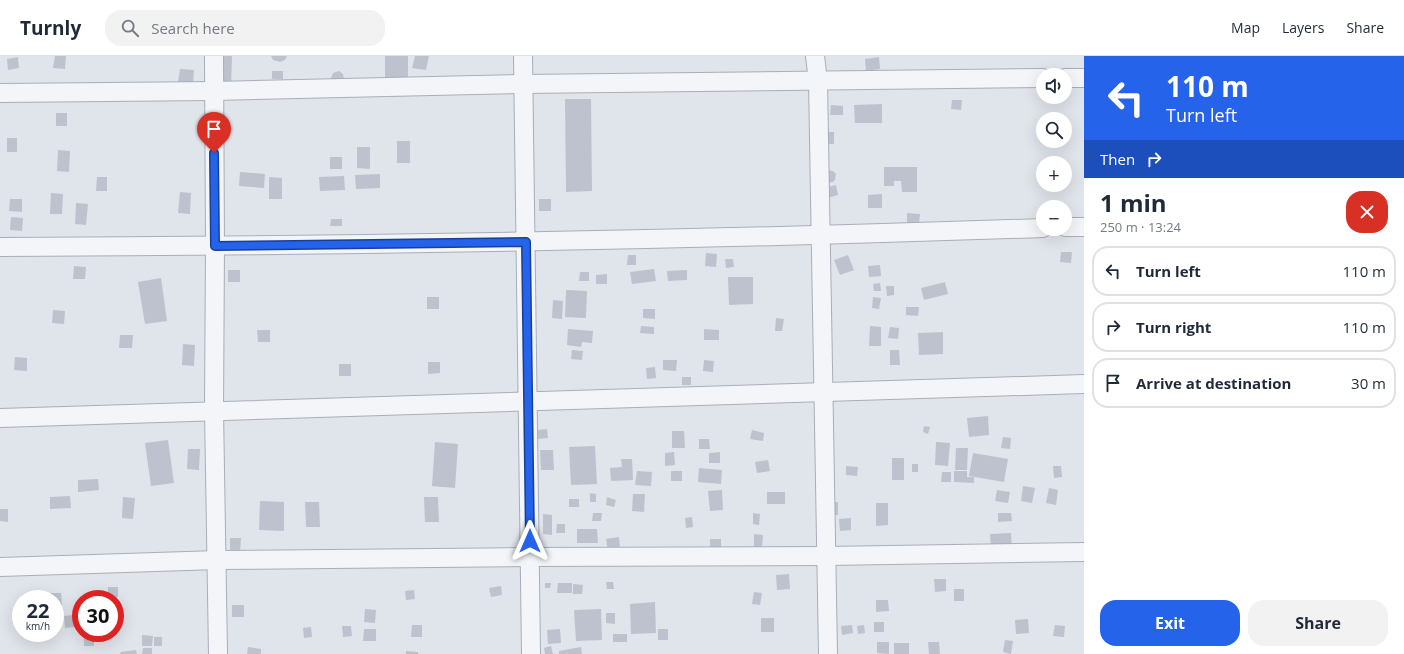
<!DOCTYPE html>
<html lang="en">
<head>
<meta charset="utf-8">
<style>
	body { margin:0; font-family:"Open Sans",sans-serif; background:#f2f2f3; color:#1f2937; height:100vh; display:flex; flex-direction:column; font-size:15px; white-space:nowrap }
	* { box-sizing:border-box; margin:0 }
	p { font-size:13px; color:#747a83 }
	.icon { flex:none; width:22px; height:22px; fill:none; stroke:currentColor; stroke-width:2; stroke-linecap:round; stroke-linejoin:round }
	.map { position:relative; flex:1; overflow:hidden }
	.drawer { display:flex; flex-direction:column; background:#fff; width:320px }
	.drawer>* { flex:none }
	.hud { background:#2563eb; color:#fff; overflow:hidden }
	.fabs { position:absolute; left:1036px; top:12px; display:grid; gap:8px }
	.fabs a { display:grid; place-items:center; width:36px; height:36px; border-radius:50%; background:#fff; box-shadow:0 4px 16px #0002; font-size:20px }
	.speed { position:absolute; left:12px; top:534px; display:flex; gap:8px; font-size:20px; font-weight:700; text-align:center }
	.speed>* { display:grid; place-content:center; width:52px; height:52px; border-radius:50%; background:#fff; box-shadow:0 4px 16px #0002; line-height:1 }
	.speed small { font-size:10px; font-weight:400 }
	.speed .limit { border:6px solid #d22; background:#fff; color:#111 }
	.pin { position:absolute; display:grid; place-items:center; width:34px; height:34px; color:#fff; margin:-41px -17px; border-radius:50% 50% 50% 0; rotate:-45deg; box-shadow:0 0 4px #0007 }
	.pin .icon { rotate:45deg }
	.me { position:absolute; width:44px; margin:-22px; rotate:0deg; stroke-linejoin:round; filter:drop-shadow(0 0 3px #0008) }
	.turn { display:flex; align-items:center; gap:14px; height:84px; padding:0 16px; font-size:18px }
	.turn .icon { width:52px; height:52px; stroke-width:2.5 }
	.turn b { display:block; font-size:28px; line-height:34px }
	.then { display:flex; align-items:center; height:38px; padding:0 16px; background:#0003; gap:8px; font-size:15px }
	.round { display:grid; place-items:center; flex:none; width:42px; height:42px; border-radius:16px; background:#f2f2f3 }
	.summary { display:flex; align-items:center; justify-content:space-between; height:68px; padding:0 16px }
	h1 { font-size:24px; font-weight:700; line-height:30px }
	.primary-button { display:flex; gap:8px; margin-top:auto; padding:8px 16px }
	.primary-button a { flex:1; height:46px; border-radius:16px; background:#2563eb; color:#fff; font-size:16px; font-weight:700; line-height:46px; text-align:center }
	.primary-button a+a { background:#f2f2f3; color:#1f2937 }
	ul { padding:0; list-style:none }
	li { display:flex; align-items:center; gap:12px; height:50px; margin:0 8px 6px; padding:0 8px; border:2px solid #e0e1e3; border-radius:16px }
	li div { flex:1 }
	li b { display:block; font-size:15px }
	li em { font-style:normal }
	header { display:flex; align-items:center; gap:24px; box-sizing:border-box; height:56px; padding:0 20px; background:#fff; border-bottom:1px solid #e0e1e3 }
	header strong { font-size:19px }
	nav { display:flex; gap:22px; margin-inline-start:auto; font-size:14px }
	.search { width:280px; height:36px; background:#f2f2f3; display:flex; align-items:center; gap:10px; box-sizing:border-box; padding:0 14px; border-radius:16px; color:#747a83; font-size:15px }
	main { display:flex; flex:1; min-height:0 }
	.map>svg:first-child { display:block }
	.building { fill:#bdc2ce }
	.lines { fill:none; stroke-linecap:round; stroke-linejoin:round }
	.minor-casing { stroke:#a8aeb9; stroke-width:20 }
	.minor { stroke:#f4f5f8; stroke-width:18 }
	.route-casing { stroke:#184099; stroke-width:10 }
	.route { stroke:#2563eb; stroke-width:7 }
</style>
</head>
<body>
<header>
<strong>Turnly</strong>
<div class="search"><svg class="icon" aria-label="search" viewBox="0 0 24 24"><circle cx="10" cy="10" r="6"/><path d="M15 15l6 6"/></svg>Search here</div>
<nav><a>Map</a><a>Layers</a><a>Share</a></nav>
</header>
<main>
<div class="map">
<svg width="1084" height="598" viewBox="0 0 1084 598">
	<rect width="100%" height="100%" fill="#e0e4eb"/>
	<g class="building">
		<path d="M55,0H66L65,13L53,12Z"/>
		<path d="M223,0H232L231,31H223Z"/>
		<path d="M271,0H287L285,4L280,6L273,4Z"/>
		<rect x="385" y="0" width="23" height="21"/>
		<path d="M415,0H429L426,14L412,12Z"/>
		<path d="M18,1L19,12L8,14L7,3Z"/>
		<path d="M879,1L880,13L866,15L865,3Z"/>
		<path d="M180,13L194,14L193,28L178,26Z"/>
		<rect x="272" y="15" width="11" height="8"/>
		<path d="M339,15L343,18L344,24L332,25L331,22L333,17Z"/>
		<path d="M565,43H591L592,135L566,136Z"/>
		<path d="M952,44H962L961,54L951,53Z"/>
		<path d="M882,48V67H855L854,49Z"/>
		<path d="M831,49L843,50V59H830Z"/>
		<rect x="56" y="57" width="11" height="13"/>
		<rect x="822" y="76" width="12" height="12"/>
		<rect x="7" y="82" width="10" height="14"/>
		<rect x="397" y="85" width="13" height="22"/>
		<path d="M357,91H370V113L357,112Z"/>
		<path d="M58,94L70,95L69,116L57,115Z"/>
		<rect x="330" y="101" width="12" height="12"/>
		<path d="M884,111H917V136H902L901,125H894V130H884Z"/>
		<path d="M827,114L833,115L836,118L835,124L833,126L827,127Z"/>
		<path d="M240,116L265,118L264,132L239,130Z"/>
		<path d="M380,118V132L356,133L355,119Z"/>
		<path d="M344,120L345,134L320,135L319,121Z"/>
		<path d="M97,121H107V135H96Z"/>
		<path d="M269,121L282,122V143H269Z"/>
		<path d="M836,129L838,139L827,142L825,132Z"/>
		<path d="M180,136L191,137L190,158L178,157Z"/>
		<path d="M51,137L63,138L62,158H50Z"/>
		<path d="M882,138V152H868V139Z"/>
		<path d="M10,143H22V156L9,155Z"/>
		<rect x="539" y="143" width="12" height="12"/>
		<path d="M76,147L88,148L86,169L75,168Z"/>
		<path d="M907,157L920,158L919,168H907Z"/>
		<path d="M11,161L23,162L22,175L10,174Z"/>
		<path d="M331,163H342V170H330Z"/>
		<path d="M1061,196H1072L1071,207L1060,206Z"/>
		<path d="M706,197L717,198L716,211L705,210Z"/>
		<path d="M628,199H636V209H627Z"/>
		<path d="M848,199L854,214L840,219L834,204Z"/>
		<path d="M725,203H733L734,211L726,212Z"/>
		<path d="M880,209L881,220L869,221L868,210Z"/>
		<path d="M74,210L86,211L85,223H73Z"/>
		<path d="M654,213L656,225L632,228L630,216Z"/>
		<rect x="228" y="214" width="12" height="12"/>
		<path d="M687,214V224L668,225L667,215Z"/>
		<path d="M580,216H589V225H579Z"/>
		<path d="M607,218V228H596V219Z"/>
		<path d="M728,221H753V248L729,249Z"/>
		<path d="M161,222L167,265L145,268L138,226Z"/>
		<path d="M945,226L948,238L924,244L921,232Z"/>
		<path d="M880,227L881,235H874L873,228Z"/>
		<path d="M886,230H894V239L887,240Z"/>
		<path d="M566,234L587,235L586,262L565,261Z"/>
		<rect x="427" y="241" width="12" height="12"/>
		<path d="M873,241L881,242L879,253L872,252Z"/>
		<path d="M553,244L563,245L562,263L552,262Z"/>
		<path d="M906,251H919L918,260L906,259Z"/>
		<path d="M643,253H655V263L643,262Z"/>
		<path d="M53,254L65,255L64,268L52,267Z"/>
		<path d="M776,262L784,263L782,275H775Z"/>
		<path d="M641,270L654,271V278L640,277Z"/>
		<path d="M870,270L881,271V290H869Z"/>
		<path d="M890,271L899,272L898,283L888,282Z"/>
		<path d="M568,273L593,275L592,287L582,286L581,291L567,289Z"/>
		<path d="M704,273L719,274V284H704Z"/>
		<path d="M257,274H270V286H258Z"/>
		<path d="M943,276V298L919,299L918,277Z"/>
		<path d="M120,279H133L132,292H119Z"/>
		<path d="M183,288L195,289L194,310L182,309Z"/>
		<path d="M572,294L583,295L582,304L571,303Z"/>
		<path d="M890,294H899L900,309H890Z"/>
		<path d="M15,301L27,302V315L14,314Z"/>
		<path d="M663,304H677L676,315L663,314Z"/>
		<path d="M704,304L714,305L713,316L703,315Z"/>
		<path d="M428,306H440V317L428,318Z"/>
		<rect x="339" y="308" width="12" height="12"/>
		<path d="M655,311L656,322L647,323L646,312Z"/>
		<rect x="682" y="321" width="9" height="8"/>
		<path d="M988,360L989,379L969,381L967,362Z"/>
		<path d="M924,370L930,371L928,378L923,376Z"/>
		<path d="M547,373L548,382L537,383V374Z"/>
		<path d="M752,374L764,377L763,385L750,383Z"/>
		<path d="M672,375H684L685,392H672Z"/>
		<path d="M1003,381L1011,382L1010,393L1001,392Z"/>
		<path d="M699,383H709L710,393H699Z"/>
		<path d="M168,384L174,427L151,430L145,387Z"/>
		<path d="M435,386L458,388L455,432L432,430Z"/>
		<path d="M936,386L950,387L948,410L935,409Z"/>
		<path d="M595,390L597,428L571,429L569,391Z"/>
		<path d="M956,392H968L967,414H955Z"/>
		<path d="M188,393H200L199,414L187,413Z"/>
		<path d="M540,394H553L554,414H541Z"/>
		<path d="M674,396L675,409L665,410V397Z"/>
		<path d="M720,396V407H709V397Z"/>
		<path d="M973,397L1008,403L1004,426L969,420Z"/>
		<rect x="892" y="402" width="12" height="22"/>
		<path d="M621,403H632L633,424L611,425L610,412L622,411Z"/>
		<path d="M768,404L770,415L757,417L755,406Z"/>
		<rect x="912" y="408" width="6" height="8"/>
		<path d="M846,410L858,411L857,420L846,419Z"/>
		<path d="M1053,410H1061L1062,421L1054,422Z"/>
		<path d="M699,412L722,414L721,428L698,426Z"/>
		<path d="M637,415L652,416L651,430L635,429Z"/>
		<rect x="671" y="415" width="11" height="10"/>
		<path d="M954,415H967V421H974V427L954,426Z"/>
		<path d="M942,416H951V426H941Z"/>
		<path d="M98,423L99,434L78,436V424Z"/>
		<path d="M1023,430L1035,432L1032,447L1021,445Z"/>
		<path d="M1049,432L1058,434L1056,449L1046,447Z"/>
		<path d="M722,434L723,454L710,455L708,435Z"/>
		<path d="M997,434L1010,436L1008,447L995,445Z"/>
		<rect x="767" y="436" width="18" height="12"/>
		<path d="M590,437L596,438V446H590Z"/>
		<path d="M633,438H645L644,456L632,455Z"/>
		<path d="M70,440L71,452L50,453V441Z"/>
		<path d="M123,441L135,442L133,463L122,462Z"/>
		<path d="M424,441H438L439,466H425Z"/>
		<path d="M607,441L616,444L614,451L606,449Z"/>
		<rect x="569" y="443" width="10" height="8"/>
		<path d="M260,445L284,446V475L259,474Z"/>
		<path d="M305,446H319L320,471H306Z"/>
		<path d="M827,446H838V459H828Z"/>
		<path d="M876,447H888V469L876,470Z"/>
		<path d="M0,453H8V466L0,465Z"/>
		<path d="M593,457H602L601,465H592Z"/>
		<path d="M753,457L760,458L759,469L753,468Z"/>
		<path d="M998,457H1011L1012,465L998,466Z"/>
		<path d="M543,458L552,459V479L543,478Z"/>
		<path d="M692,461L693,471L686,472L685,462Z"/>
		<path d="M851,462V474L840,475L839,463Z"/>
		<path d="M557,468H565V477H556Z"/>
		<path d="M577,473H597L598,487H577Z"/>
		<path d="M1011,477L1012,492L991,493L990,478Z"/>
		<path d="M754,478L763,479L762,492H754Z"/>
		<path d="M619,481L620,492L608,494L606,483Z"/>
		<path d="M230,482H241L240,496L230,495Z"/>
		<rect x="710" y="483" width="11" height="12"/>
		<path d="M789,518L790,533L777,534L776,519Z"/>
		<path d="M934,523H946V535L935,536Z"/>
		<path d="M606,526H613L614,533H607Z"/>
		<path d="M545,527H551L550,532H545Z"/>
		<path d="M558,527H572V537H557Z"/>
		<path d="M573,528L583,529L582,538H573Z"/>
		<path d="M501,530L502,539L491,541L489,532Z"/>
		<rect x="108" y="531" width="10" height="10"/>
		<rect x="954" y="533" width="10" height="12"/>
		<path d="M414,534L415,543L406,544L405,535Z"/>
		<path d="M754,536L762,537L760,549L752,548Z"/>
		<path d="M49,537H61L62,550H55V543H49Z"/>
		<path d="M876,544H888L889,555L876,556Z"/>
		<path d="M655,546L656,577L631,578L630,548Z"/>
		<rect x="232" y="549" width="12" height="12"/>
		<path d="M365,553L376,554L375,567L364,566Z"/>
		<path d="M601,553L602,584L576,585L574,554Z"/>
		<path d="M606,557H615V568L606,567Z"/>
		<path d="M74,559L75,571L65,572L64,560Z"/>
		<rect x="761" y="562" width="13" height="14"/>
		<path d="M1028,563L1029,577L1016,578L1015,564Z"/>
		<rect x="874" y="566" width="10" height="10"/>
		<path d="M412,569H422V581H411Z"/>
		<path d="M852,569L853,577L842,579L841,570Z"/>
		<path d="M864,569L865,577L858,578L857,570Z"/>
		<path d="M1055,569L1065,570L1064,581L1053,580Z"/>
		<path d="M342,570H351L352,580L343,581Z"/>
		<path d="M311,571L312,581L304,582L303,572Z"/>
		<path d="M364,573H376V585H363Z"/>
		<path d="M560,573L561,587L548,588L547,574Z"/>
		<rect x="658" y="573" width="10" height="11"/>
		<rect x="84" y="577" width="10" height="13"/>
		<rect x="613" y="578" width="14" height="8"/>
		<path d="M142,579L153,580L152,590H142Z"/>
		<rect x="154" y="581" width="8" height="9"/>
		<path d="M1005,584L1013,585L1011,598L1003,596Z"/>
		<path d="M877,586H889V598L877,597Z"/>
		<path d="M928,586H939L940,598H929Z"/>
		<rect x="894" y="587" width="15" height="11"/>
		<path d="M551,590L553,598H545L544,592Z"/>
		<path d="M248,591L261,593V598H247Z"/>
		<path d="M581,591L582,598H559V595Z"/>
		<path d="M143,592H152V598H142Z"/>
		<path d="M136,594L137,598H121L120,596Z"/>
		<path d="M406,595L418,596V598H406Z"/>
	</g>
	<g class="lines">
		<defs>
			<g id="minor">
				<path d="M214,0L215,190L214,354L218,598"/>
				<path d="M523,0L531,598"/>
				<path d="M815,0L818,25L828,598"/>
				<path d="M1065,22H1084"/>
				<path d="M0,37L214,35L523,28L1043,22"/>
				<path d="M1065,171H1084"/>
				<path d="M0,191C348,190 695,184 1043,172"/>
				<path d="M0,362L1084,328"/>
				<path d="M0,511L218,504L530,501L826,500L1084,496"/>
			</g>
		</defs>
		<use href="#minor" class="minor-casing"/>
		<use href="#minor" class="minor"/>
	</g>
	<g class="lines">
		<defs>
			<path id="route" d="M214,97L215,190L526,186L530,485"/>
		</defs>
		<use href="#route" class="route-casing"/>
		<use href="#route" class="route"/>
	</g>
</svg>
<div class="fabs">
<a><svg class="icon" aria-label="sound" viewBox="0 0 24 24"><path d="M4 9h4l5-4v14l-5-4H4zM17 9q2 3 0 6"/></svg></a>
<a><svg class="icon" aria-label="search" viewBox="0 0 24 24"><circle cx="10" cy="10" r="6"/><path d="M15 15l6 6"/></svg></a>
<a>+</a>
<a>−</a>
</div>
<div class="speed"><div>22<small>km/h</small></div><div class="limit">30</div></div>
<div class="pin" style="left:214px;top:97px;background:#d93025"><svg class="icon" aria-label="arrive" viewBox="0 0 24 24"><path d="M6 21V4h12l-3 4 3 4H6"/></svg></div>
<svg class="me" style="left:530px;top:485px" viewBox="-20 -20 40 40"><path d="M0-17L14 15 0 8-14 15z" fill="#2563eb" stroke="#fff" stroke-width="4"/></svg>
</div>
<section class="drawer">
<div class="hud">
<div class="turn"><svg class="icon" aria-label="left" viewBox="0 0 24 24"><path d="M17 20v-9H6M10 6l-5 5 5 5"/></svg><div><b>110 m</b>Turn left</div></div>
<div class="then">Then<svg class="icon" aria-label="right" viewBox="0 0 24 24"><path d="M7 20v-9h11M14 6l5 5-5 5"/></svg></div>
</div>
<div class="summary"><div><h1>1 min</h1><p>250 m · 13:24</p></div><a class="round" style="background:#d93025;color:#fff"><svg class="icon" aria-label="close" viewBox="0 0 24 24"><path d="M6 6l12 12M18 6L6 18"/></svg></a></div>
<ul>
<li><svg class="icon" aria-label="left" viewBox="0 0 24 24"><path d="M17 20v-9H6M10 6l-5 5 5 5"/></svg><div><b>Turn left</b></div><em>110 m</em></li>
<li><svg class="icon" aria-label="right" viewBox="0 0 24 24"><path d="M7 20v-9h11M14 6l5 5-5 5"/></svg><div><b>Turn right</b></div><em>110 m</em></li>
<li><svg class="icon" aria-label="arrive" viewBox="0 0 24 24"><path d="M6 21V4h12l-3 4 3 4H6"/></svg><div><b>Arrive at destination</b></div><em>30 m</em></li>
</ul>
<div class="primary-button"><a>Exit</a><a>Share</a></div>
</section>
</main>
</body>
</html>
